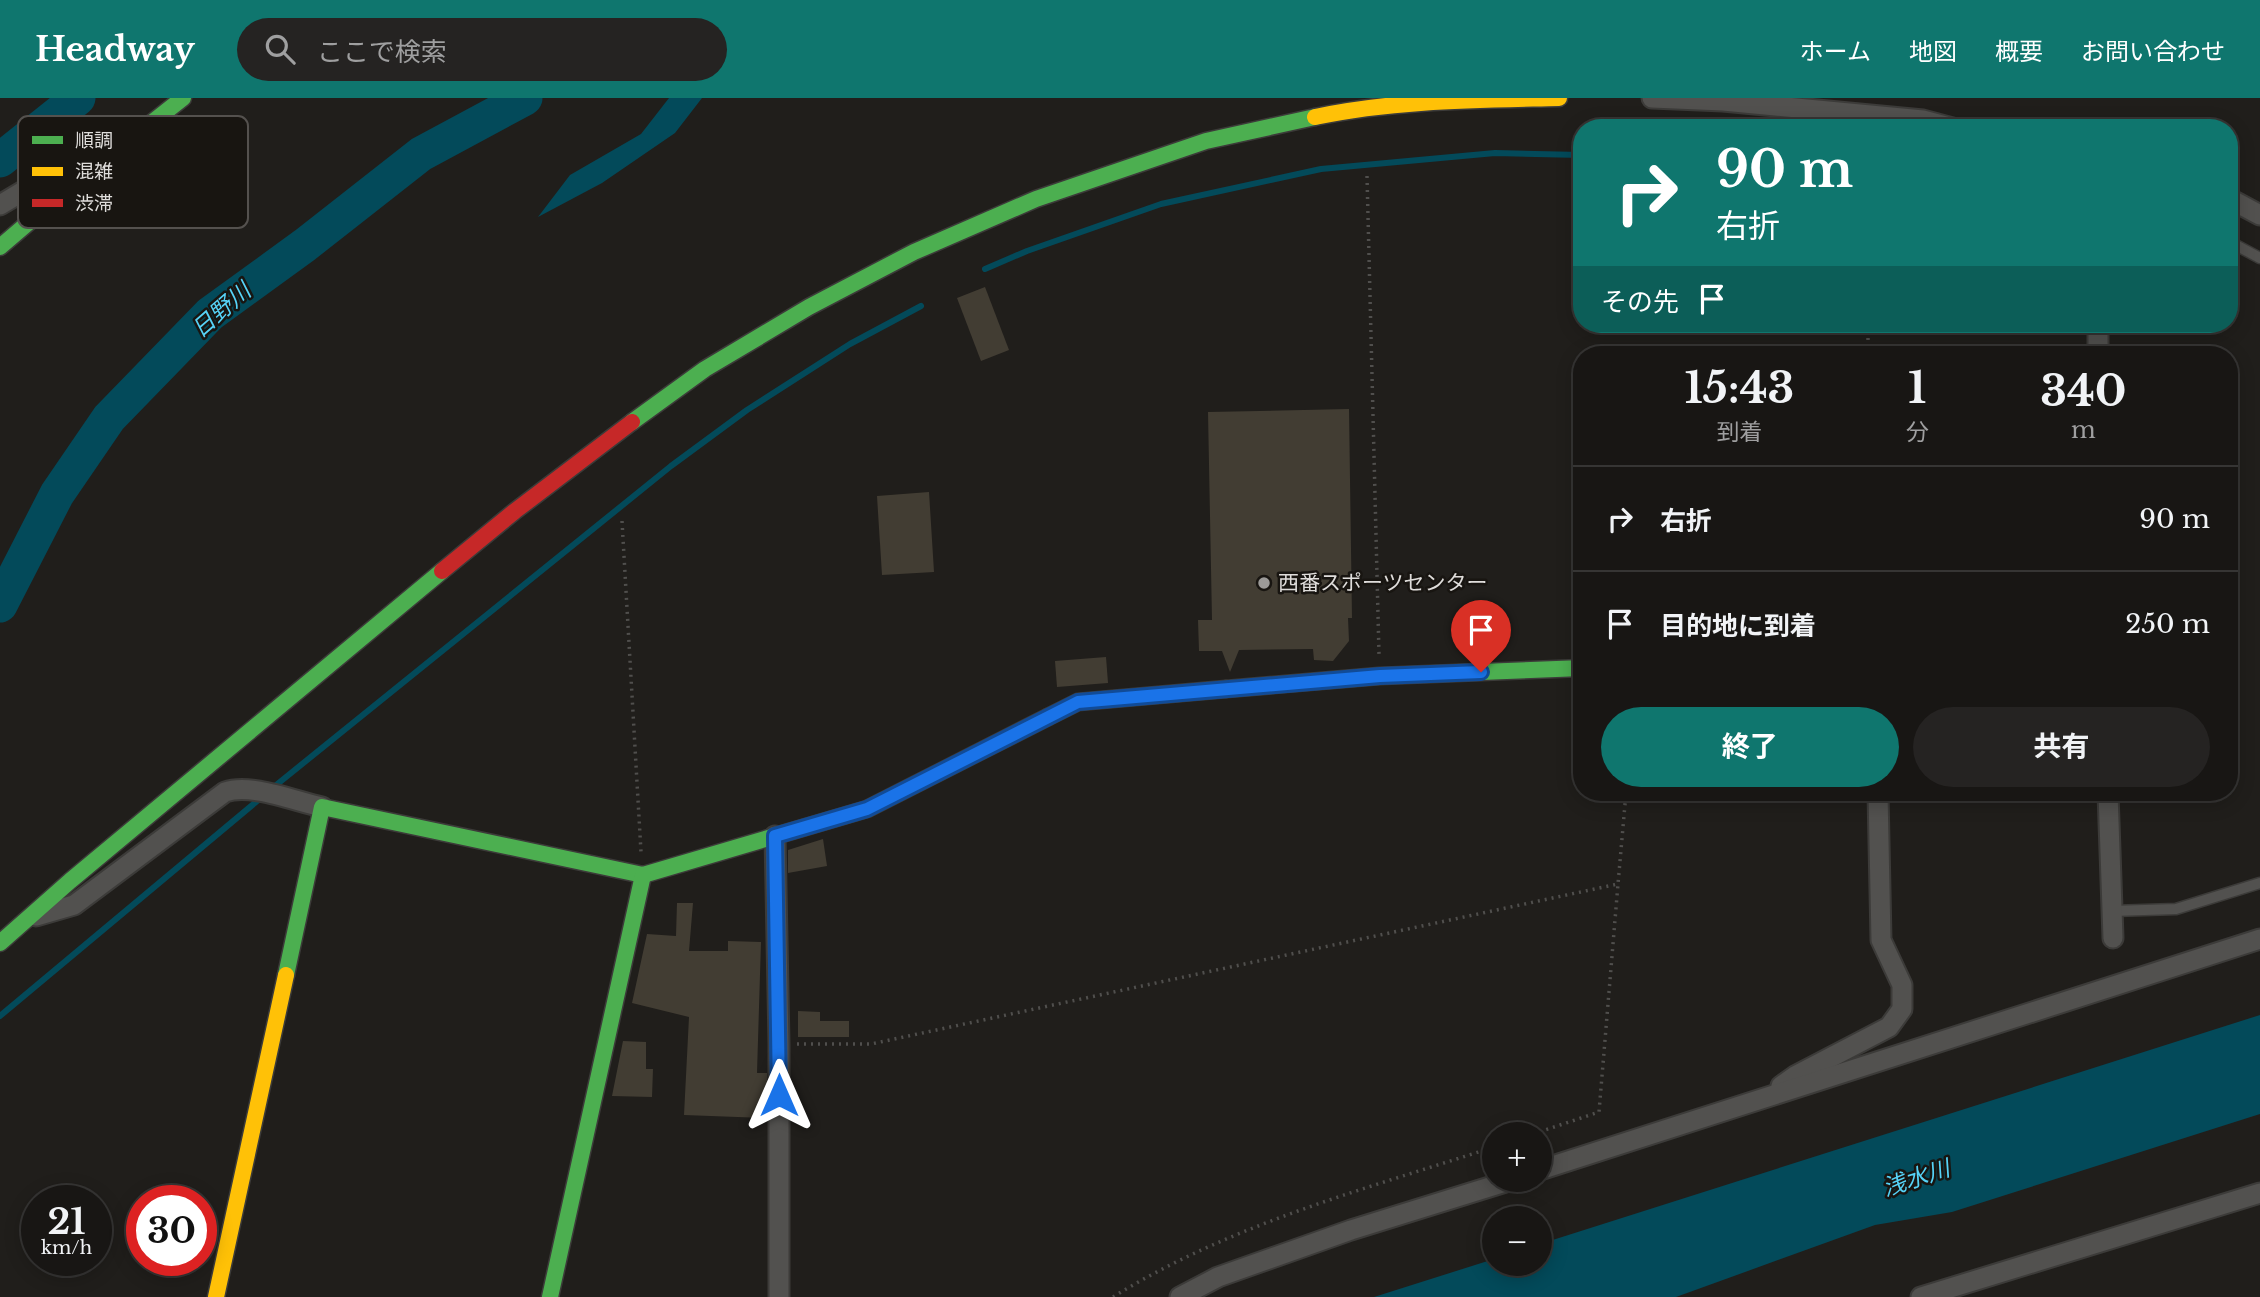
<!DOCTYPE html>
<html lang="ja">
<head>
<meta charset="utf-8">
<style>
	body { margin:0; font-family:"Libre Baskerville","Noto Sans JP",serif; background:#252322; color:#f1f3f6; height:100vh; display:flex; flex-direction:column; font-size:26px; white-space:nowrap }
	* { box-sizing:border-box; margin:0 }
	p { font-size:23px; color:#9f9fa0 }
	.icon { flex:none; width:38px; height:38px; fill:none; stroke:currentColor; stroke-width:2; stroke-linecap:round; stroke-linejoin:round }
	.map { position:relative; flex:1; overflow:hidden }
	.details { position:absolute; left:1573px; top:248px; width:665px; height:455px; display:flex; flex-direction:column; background:#181614; border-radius:28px; box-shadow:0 4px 18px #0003,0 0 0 2px #363534 }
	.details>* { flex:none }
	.top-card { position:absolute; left:1573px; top:21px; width:665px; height:214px; border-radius:28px; box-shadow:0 4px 18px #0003,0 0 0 2px #363534; background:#0f766e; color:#fff; overflow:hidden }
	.tools { position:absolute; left:1482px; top:1024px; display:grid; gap:14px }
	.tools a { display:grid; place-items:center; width:70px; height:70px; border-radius:50%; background:#181614; box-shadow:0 4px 18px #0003,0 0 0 2px #363534; font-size:35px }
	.speed { position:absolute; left:21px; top:1087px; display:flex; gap:14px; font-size:35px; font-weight:700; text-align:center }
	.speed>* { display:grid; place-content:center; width:91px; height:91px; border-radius:50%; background:#181614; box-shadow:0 4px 18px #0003,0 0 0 2px #363534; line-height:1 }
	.speed small { font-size:18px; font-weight:400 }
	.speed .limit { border:10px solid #d22; background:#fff; color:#111 }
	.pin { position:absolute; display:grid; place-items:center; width:60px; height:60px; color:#fff; margin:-72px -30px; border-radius:50% 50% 50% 0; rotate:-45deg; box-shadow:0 0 7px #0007 }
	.pin .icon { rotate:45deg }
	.me { position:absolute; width:77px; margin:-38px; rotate:0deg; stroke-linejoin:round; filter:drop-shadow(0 0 5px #0008) }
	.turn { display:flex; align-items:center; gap:24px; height:147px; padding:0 28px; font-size:32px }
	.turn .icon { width:91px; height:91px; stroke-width:2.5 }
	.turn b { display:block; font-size:49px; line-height:60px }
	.then { display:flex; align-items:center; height:66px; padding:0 28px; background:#0003; gap:14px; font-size:26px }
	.eta { display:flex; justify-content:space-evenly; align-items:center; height:119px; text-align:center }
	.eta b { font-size:42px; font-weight:700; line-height:49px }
	.action { display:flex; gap:14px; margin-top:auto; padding:14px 28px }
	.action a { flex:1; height:80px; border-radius:42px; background:#0f766e; color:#fff; font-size:28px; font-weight:700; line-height:80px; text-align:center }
	.action a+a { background:#252322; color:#f1f3f6 }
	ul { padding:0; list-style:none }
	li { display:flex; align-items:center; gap:21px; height:105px; padding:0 28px; border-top:2px solid #363534 }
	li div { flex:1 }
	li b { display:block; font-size:26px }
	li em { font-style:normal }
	header { display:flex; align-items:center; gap:42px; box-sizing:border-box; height:98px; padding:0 35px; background:#0f766e; color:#fff }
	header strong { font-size:33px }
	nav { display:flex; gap:38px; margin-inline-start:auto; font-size:24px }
	.search { width:490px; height:63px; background:#252322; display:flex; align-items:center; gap:18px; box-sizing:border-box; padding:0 24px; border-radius:38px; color:#9f9fa0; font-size:26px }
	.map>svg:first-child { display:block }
	.water { fill:#034a5a }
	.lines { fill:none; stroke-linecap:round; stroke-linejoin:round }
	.stream { stroke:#034a5a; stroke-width:6 }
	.river { stroke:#034a5a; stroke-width:35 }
	.building { fill:#423d33 }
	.lane-casing { stroke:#3c3b39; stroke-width:13 }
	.street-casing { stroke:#3c3b39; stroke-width:23 }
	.fast-casing { stroke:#3c3b39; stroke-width:19 }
	.slow-casing { stroke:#3c3b39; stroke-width:19 }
	.jam-casing { stroke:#3c3b39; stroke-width:19 }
	.path { stroke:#504f4d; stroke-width:3.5; stroke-dasharray:2 5; stroke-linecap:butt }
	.lane { stroke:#52514f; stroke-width:10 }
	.street { stroke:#52514f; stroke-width:19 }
	.fast { stroke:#4caf50; stroke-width:16 }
	.slow { stroke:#ffc107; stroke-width:16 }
	.jam { stroke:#c62828; stroke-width:16 }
	.route-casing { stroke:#114b97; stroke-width:18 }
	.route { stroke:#1a73e8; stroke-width:12 }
	.poi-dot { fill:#9c9a98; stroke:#181511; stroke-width:2.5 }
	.labels { text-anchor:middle; stroke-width:5; stroke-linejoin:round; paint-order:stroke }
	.poi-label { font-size:21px; fill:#dfdddb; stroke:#181511; text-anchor:start }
	.water-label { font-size:23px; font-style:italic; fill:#56d3f7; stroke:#181511 }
	.key { fill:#181511; stroke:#54514e; stroke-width:2 }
	.key-label { font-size:19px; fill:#dfdddb }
</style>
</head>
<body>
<header>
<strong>Headway</strong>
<div class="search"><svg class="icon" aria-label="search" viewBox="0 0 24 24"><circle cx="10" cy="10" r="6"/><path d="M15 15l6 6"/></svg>ここで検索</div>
<nav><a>ホーム</a><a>地図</a><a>概要</a><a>お問い合わせ</a></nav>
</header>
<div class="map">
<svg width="2260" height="1199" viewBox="0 0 2260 1199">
	<rect width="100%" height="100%" fill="#201e1b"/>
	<g class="water">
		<path d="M669,0H702L675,35L602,85L538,119L570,77L641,36Z"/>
		<path d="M2260,917V1016L1952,1114L1875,1127L1676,1199H1374L1494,1161V1166H1540V1146Z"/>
	</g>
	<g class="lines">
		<g class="stream">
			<path d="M985,171L1027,153L1161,106L1321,71L1495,55L1582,57"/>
			<path d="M270,692L671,368L747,312L850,246L921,208"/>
			<path d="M0,918L262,699"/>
		</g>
		<g class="river">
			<path d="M0,62L78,0"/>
			<path d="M0,507L57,396L109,320L210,216L305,147L421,56L525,0"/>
		</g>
	</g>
	<g class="building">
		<path d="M985,189L1009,252L981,263L957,200Z"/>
		<path d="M1349,311L1352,520H1348L1349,543L1333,563L1314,562L1313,551L1239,552L1230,574L1222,553H1199L1198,522H1212L1208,314Z"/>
		<path d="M929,394L934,474L882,477L877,398Z"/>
		<path d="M1106,559L1108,585L1057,589L1055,563Z"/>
		<path d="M823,741L827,768L788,775V752Z"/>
		<path d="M677,805H693L689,853H728V843L761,844L757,975H767V1020L684,1017L689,919L632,905L647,836L676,838Z"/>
		<path d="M798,913L820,914V923H849V939H798Z"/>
		<path d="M623,943L646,944V971H653L652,999L612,998Z"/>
	</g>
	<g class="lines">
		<defs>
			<g id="lane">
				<path d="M2230,144L2260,160"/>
				<path d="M2112,813L2176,811L2260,785"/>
			</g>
			<g id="street">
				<path d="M1652,0L1723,3L1923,22L1953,30"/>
				<path d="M2230,101L2260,117"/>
				<path d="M0,107L40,83L63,95"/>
				<path d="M2098,226V257"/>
				<path d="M2108,695L2113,840"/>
				<path d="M775,738L779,946V1199"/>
				<path d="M36,818L74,807L225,694C251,685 294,703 322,709"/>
				<path d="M1781,988L1795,978L1889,929L1902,911V887L1881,842L1878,695"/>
				<path d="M1540,1072L2260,841"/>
				<path d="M1180,1199L1218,1179L1351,1132L1512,1082"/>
				<path d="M1921,1199L2260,1095"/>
			</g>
			<g id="fast">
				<path d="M0,149L63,95L183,0"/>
				<path d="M632,324L705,271L809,209L914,154L1036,101L1206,43L1315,19"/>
				<path d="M1226,591L1379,578L1582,570"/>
				<path d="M0,845L70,783L442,473"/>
				<path d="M286,877L322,709L643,777L867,711L1048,619"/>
				<path d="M550,1199L643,777"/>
			</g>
			<g id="slow">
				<path d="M1315,19C1395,2 1478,2 1559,0"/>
				<path d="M216,1199L286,877"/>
			</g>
			<g id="jam">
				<path d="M442,473L515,413L632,324"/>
				<path d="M1048,619L1078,604L1226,591"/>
			</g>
		</defs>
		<use href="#lane" class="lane-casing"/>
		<use href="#street" class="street-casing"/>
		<use href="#fast" class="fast-casing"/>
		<use href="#slow" class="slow-casing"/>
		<use href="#jam" class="jam-casing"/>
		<g class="path">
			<path d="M1367,78L1379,556"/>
			<path d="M1868,226V257"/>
			<path d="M622,423L641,754"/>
			<path d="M797,946H871L1618,786L1626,695"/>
			<path d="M1533,1036L1599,1014L1618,786"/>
			<path d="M1113,1199C1229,1127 1365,1091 1494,1049"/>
		</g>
		<use href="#lane" class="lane"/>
		<use href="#street" class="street"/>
		<use href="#fast" class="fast"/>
		<use href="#slow" class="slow"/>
		<use href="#jam" class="jam"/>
	</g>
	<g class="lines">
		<defs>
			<path id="route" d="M779,997L775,738L867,711L1078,604L1380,578L1481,574"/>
		</defs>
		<use href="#route" class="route-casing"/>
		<use href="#route" class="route"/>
	</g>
	<circle class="poi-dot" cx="1264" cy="485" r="7"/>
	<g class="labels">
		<g class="poi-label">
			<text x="1278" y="492">西番スポーツセンター</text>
		</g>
		<g class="water-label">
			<text transform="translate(221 212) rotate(-41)" y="8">日野川</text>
			<text transform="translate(1916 1080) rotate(-18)" y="8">浅水川</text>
		</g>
	</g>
	<rect x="18" y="18" width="230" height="112" rx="10" class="key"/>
	<rect x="32" y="38" width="31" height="8" fill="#4caf50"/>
	<rect x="32" y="69" width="31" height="9" fill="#ffc107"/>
	<rect x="32" y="101" width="31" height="8" fill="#c62828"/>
	<g class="key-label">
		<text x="75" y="49">順調</text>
		<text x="75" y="80">混雑</text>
		<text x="75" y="112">渋滞</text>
	</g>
</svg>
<div class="tools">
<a>+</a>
<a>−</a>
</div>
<div class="speed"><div>21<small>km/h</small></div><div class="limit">30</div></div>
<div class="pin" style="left:1481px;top:574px;background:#d93025"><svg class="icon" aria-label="arrive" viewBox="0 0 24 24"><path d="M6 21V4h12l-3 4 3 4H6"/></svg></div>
<svg class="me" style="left:779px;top:997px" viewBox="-20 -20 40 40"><path d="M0-17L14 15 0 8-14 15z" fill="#1a73e8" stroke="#fff" stroke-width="4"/></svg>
<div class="top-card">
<div class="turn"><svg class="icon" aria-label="right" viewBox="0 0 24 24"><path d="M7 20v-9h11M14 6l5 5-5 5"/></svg><div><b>90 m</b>右折</div></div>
<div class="then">その先<svg class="icon" aria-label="arrive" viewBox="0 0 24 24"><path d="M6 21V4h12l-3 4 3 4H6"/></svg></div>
</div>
<section class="details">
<div class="eta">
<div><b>15:43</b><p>到着</p></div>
<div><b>1</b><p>分</p></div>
<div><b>340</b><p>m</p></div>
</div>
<ul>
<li><svg class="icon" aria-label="right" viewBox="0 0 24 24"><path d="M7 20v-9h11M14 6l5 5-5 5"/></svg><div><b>右折</b></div><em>90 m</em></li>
<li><svg class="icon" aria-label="arrive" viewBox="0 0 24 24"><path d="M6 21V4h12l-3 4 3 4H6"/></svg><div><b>目的地に到着</b></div><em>250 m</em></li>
</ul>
<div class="action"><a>終了</a><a>共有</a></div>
</section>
</div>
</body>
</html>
